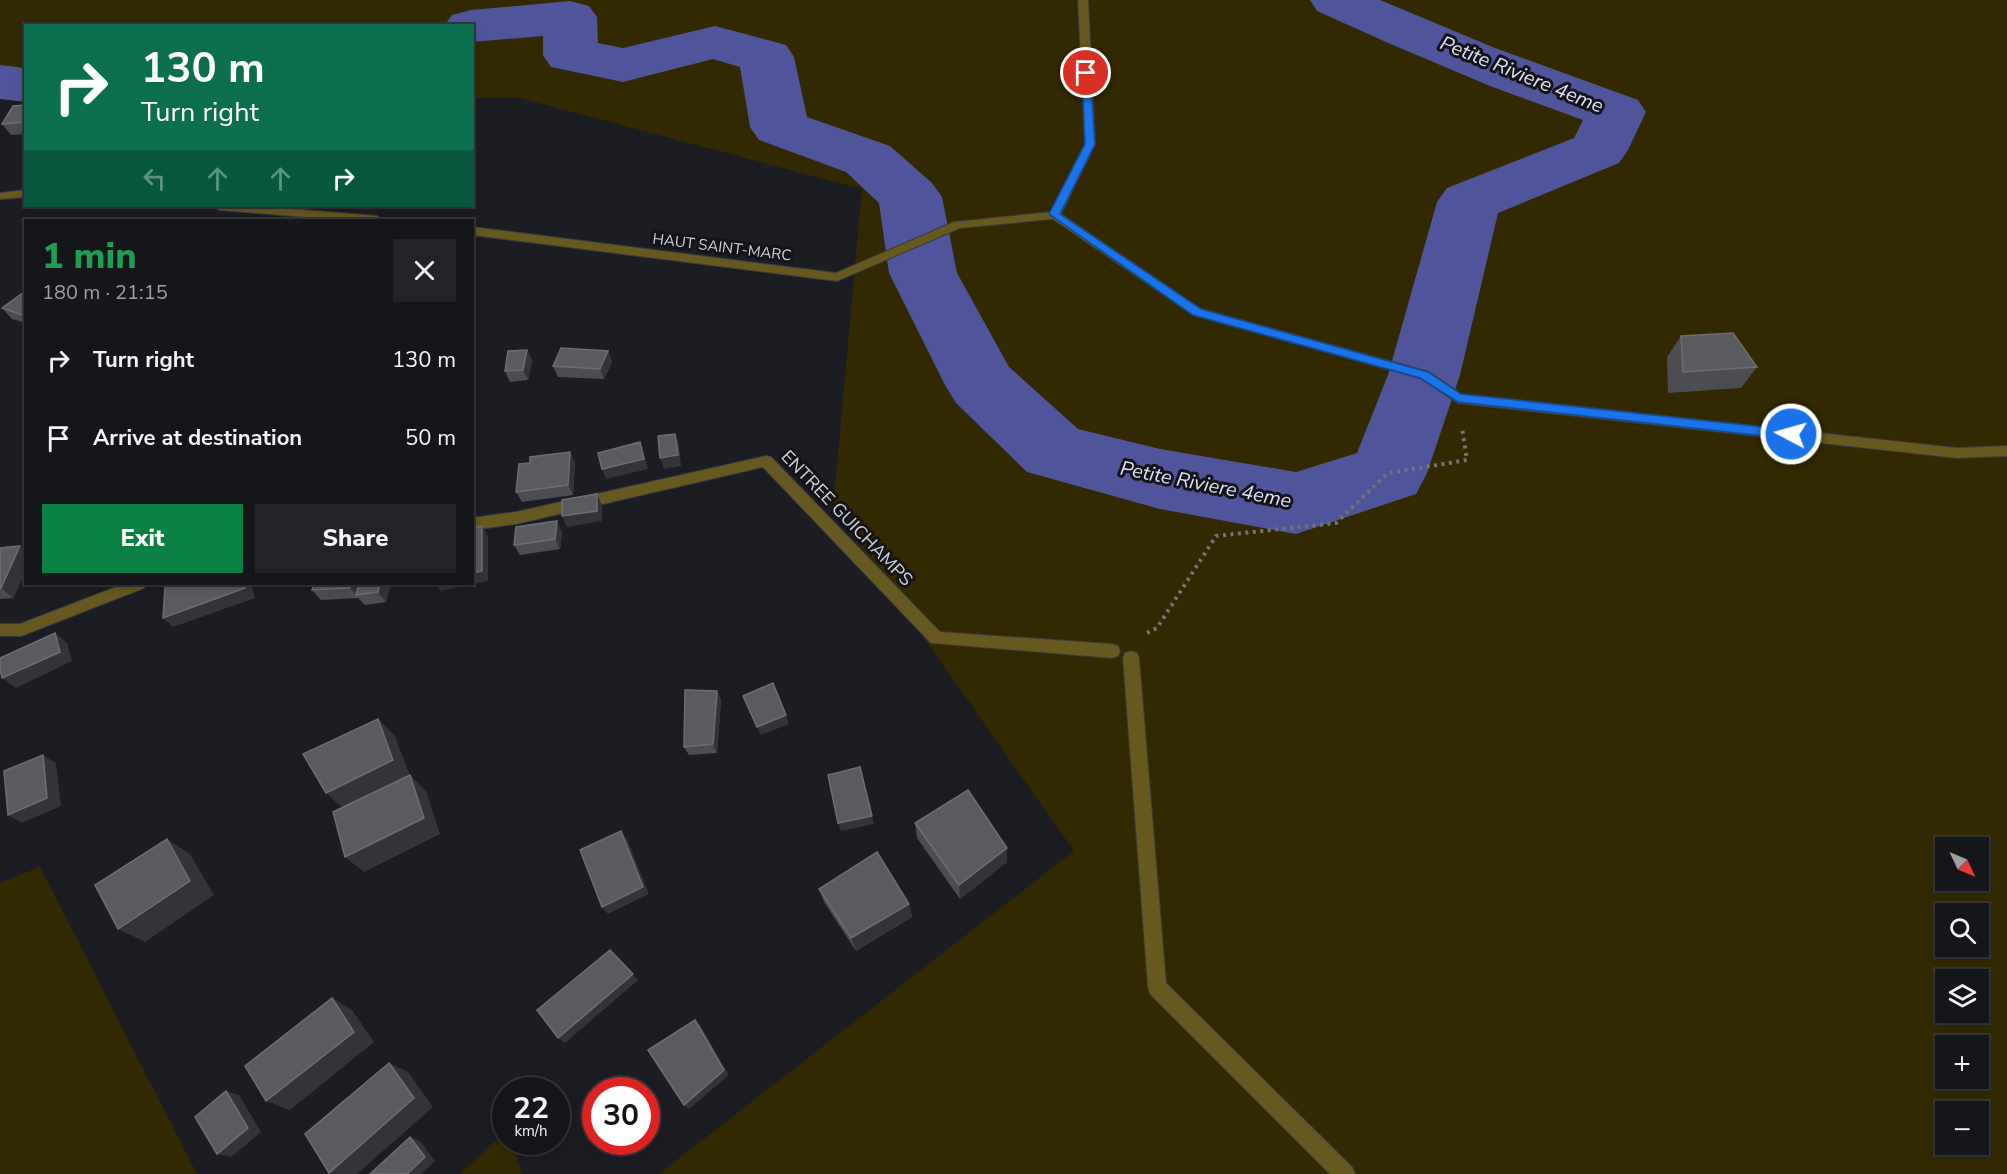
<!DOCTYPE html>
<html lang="en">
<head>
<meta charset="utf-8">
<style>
	body { margin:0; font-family:"Nunito Sans",sans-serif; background:#222327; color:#f1f3f6; height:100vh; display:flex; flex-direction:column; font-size:22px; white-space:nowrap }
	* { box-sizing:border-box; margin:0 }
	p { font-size:20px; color:#9d9fa2 }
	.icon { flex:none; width:33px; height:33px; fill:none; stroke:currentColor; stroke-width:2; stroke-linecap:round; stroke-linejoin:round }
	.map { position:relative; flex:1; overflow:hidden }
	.panel { position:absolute; left:24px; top:219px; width:450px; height:366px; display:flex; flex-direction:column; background:#15161a; border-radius:0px; box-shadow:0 3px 9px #0003,0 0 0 2px #343539 }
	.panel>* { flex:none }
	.guide { position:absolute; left:24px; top:24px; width:450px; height:183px; border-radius:0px; box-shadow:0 3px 9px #0003,0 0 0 2px #343539; background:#0b6e4f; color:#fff; overflow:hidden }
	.needle { width:39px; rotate:134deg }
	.buttons { position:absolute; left:1935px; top:837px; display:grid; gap:12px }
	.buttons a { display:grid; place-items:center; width:54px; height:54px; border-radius:0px; background:#15161a; box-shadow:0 3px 9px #0003,0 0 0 2px #343539; font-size:30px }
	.speed { position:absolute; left:492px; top:1077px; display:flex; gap:12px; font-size:30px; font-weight:700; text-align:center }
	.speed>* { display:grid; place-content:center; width:78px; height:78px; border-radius:50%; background:#15161a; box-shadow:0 3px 9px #0003,0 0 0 2px #343539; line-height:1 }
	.speed small { font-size:15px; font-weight:400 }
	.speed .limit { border:9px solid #d22; background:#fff; color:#111 }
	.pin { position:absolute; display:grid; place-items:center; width:51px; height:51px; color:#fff; margin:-26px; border:3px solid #fff; border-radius:50%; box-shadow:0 2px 6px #0007 }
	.me { position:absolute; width:66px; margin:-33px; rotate:276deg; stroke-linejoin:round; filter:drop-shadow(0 0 4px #0008) }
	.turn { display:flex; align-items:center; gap:21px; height:126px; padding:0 18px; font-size:27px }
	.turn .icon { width:78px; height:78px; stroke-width:2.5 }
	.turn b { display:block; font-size:42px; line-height:51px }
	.lanes { display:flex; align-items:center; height:57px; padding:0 18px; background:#0003; justify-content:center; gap:30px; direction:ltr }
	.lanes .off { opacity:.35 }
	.round { display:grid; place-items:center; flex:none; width:63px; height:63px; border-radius:0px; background:#222327 }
	.overview { display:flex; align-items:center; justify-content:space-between; height:102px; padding:0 18px }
	h1 { font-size:36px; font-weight:800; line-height:45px; color:#1e9e55 }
	.cta { display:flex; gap:12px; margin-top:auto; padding:12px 18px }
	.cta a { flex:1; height:69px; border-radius:0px; background:#0b8043; color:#fff; font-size:24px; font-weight:800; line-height:69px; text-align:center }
	.cta a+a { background:#222327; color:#f1f3f6 }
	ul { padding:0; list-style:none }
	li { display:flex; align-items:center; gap:18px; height:78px; padding:0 18px }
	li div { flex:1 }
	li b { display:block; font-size:22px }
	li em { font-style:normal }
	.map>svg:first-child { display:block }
	.green { fill:#322900; fill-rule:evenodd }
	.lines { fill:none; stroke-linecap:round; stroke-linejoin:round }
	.river { fill:#50559b; fill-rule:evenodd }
	.street-casing { stroke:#393a3f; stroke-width:2 }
	.path { stroke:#727377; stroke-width:4; stroke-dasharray:3 4.5; stroke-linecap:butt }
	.street { fill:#66581f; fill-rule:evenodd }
	.wall { fill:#4c4d53 }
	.shaded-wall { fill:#333439 }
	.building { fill:#5a5b61; stroke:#6d6e73; stroke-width:1.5 }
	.route { fill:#1a73e8; stroke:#114b97; stroke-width:1.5 }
	.labels { text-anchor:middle; stroke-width:6; stroke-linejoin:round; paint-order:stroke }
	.far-street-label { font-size:15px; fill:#d1d1d5; stroke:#131319 }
	.street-label { font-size:18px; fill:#d1d1d5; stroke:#131319 }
	.water-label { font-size:20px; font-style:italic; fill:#dee1f6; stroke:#131319 }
</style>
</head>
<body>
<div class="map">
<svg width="2007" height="1174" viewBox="0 0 2007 1174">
	<rect width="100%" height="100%" fill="#1c1d22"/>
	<g class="green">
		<path d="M0,0H2007V1174H659L1074,851L833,509L862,189L520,98H473L472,26H26L25,99H0ZM1946,848H1978V880H1946ZM1946,914H1978V946H1946ZM1946,980H1978V1012H1946ZM1946,1046H1978V1078H1946ZM1946,1112H1978V1144H1946Z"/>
		<path d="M40,867L197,1174H0V883Z"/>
		<path d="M505,1132L506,1142H512L522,1174H460Z"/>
	</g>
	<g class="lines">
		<g class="river">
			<path d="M1310,0H1380L1495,48L1638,100L1646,112L1628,150L1619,163L1498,213L1460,375L1427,473L1416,494L1296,534L1160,509L1027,472L956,403L945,385L889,273L879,203L846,172L759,140L750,127L740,67L713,59L623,82L551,67L543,55V36L472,42V26H444L452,15L471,10L570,1L589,6L597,17L598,43L623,48L715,26L786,45L794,57L807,117L890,146L932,183L942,197L957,273L1009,367L1078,429L1160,449L1296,472L1357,453L1388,375L1437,202L1447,188L1574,138L1583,120L1490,86L1386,42L1317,11Z"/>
			<path d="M0,65L26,68V102L0,99Z"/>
		</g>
		<defs>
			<g id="street">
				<path d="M1078,0H1088L1095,144L1061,214L1201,309L1429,372L1461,394L1957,448L2007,446V456L1957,458L1458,403L1420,378L1193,315L1053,219L960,228L837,281L472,235V227L836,273L954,222L1051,212L1085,144Z"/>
				<path d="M26,190V197L0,199V193Z"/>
				<path d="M214,206H253L377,216L383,220H342L219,210Z"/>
				<path d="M766,456L771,457L940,632L1112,644L1118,646L1120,651L1118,656L1112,658L931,643L763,467L516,524L472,530V518L516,512Z"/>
				<path d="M124,584H146L144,588L21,636H0V624H20Z"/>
				<path d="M1131,651L1137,653L1139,658L1166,983L1352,1167L1355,1174H1330L1150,994L1148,987L1123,658L1125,653Z"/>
			</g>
		</defs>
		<use href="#street" class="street-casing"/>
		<path class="path" d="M1147,633L1157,628L1216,536L1336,523L1388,473L1467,460L1462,428"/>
		<use href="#street" class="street"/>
	</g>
	<g class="wall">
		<path d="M26,105V134L11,135L2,124Z"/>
		<path d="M26,292V323L12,319L2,308Z"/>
		<path d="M1681,336L1757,367L1741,388L1668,393L1667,357Z"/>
		<path d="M527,350L532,361L528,380L510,382L505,371Z"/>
		<path d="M608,351L612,362L604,379L558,377L553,366Z"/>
		<path d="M575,462L573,495L522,502L516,492Z"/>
		<path d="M562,532L560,549L520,555L514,545Z"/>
		<path d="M20,546L26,551V571L13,598L0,599V548Z"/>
		<path d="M390,586L386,602L365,605L358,598L321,600L312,590Z"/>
		<path d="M717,691L721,700L717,753L689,755L684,747Z"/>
		<path d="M915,823L1007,862L960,899L917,838Z"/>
		<path d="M819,889L909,904L912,917L856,951L824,902Z"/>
	</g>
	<g class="shaded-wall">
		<path d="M527,350L532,361L528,380L523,370Z"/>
		<path d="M608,351L612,362L604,379L600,369Z"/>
		<path d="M675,434L679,444L681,466L664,469L660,458Z"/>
		<path d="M640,442L644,453L648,469L606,479L602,469Z"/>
		<path d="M570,452L575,462L573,495L568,485Z"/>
		<path d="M597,494L602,505V521L567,527L562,516Z"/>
		<path d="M557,521L562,532L560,549L555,539Z"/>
		<path d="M482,526L488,536V581L441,591L435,584H472V573Z"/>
		<path d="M20,546L26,551V571L13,598L1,588Z"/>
		<path d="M244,584H251L255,598L173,627L163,618Z"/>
		<path d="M352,584H363L356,595L350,588Z"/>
		<path d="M380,584H388L390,586L386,602L378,592Z"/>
		<path d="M55,633L67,643L72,661L16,688L2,678Z"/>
		<path d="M717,691L721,700L717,753L713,744Z"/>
		<path d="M786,715L789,724L761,735L757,727Z"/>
		<path d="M378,719L395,736L410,776L344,809L326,793Z"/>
		<path d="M43,755L56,763L61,806L22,823L8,815Z"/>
		<path d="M410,775L426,791L440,834L364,872L345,857Z"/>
		<path d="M872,816L874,824L841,831L838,823Z"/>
		<path d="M621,831L627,839L649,894L608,914L602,907Z"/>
		<path d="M167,839L190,854L214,895L145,942L118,929Z"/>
		<path d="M1007,848V862L960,899L959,885Z"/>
		<path d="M909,904L912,917L856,951L851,938Z"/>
		<path d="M610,950L638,980L565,1043L558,1038Z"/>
		<path d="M332,998L352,1010L374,1042L290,1110L266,1101Z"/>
		<path d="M695,1020L700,1025L729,1075L689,1109L684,1105Z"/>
		<path d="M389,1063L408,1072L433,1107L357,1174H334L329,1173Z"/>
		<path d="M226,1091L239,1095L261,1132L231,1157L217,1154Z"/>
		<path d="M410,1137L420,1141L435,1161L421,1174H407Z"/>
	</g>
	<g class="building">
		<path d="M26,105V121L24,122L2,124L13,106Z"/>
		<path d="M24,292H26V315L25,316L2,308Z"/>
		<path d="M1733,333L1757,367L1683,372L1681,336Z"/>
		<path d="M561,348L608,351L600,369L553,366Z"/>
		<path d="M527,350L523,370L505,371L508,351Z"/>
		<path d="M675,434L678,455L660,458L658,436Z"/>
		<path d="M640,442L644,459L602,469L598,453Z"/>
		<path d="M570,452L568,485L516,492L519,464L530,463V457Z"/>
		<path d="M597,494V511L562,516V500Z"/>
		<path d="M557,521L555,539L514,545L516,527Z"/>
		<path d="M482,526V571L472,573V528Z"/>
		<path d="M20,546L1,588H0V548Z"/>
		<path d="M179,584H244L245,588L163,618L165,587Z"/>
		<path d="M314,584H352L350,588L312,590Z"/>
		<path d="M359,584H380L378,592L356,595Z"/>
		<path d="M55,633L60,652L2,678L0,669V658Z"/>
		<path d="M773,683L786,715L757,727L743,696Z"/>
		<path d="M685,690L717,691L713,744L684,747Z"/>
		<path d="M378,719L393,760L326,793L303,754Z"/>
		<path d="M43,755L47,798L8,815L4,771Z"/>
		<path d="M860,767L872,816L838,823L828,775Z"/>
		<path d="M410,775L424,818L345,857L333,812Z"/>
		<path d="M968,790L1007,848L959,885L915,823Z"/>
		<path d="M621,831L643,887L602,907L580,850Z"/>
		<path d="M167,839L190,881L118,929L95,885Z"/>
		<path d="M877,852L909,904L851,938L819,889Z"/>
		<path d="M610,950L633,974L558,1038L537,1010Z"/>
		<path d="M332,998L354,1032L266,1101L245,1066Z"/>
		<path d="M695,1020L724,1070L684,1105L648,1050Z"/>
		<path d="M389,1063L414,1098L329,1173L305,1134Z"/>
		<path d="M226,1091L248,1128L217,1154L195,1117Z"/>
		<path d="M410,1137L425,1157L407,1174H370Z"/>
	</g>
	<path class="route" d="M1082,71L1090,73L1095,144L1060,214L1201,309L1428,372L1461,394L1791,430L1797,434L1791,439L1458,402L1420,378L1193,315L1049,214L1085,144Z"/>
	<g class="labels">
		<g class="far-street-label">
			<text transform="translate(722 247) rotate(7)" y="5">HAUT SAINT-MARC</text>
		</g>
		<g class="street-label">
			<text transform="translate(847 518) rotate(46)" y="6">ENTREE GUICHAMPS</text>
		</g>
		<g class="water-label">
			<text transform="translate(1522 74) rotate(22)" y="7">Petite Riviere 4eme</text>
			<text transform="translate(1206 484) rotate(11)" y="7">Petite Riviere 4eme</text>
		</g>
	</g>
</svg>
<div class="buttons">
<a><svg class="needle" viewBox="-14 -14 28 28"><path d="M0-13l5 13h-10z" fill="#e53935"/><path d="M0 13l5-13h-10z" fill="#9d9fa2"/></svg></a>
<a><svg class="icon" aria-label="search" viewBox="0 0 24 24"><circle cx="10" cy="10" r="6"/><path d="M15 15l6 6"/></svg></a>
<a><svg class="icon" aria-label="layers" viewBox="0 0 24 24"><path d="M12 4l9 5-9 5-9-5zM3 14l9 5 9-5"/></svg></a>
<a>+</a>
<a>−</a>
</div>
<div class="speed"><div>22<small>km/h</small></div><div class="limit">30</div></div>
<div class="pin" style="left:1086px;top:73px;background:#d93025"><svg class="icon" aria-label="arrive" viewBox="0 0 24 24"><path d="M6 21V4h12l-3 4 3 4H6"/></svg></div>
<svg class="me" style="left:1791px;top:434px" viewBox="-20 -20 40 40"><circle r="17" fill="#1a73e8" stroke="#fff" stroke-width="3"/><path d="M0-11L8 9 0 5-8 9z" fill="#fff"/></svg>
<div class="guide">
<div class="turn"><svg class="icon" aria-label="right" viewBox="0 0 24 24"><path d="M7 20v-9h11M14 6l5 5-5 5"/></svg><div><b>130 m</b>Turn right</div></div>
<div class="lanes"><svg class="icon off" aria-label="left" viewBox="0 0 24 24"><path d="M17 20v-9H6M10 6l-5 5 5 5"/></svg><svg class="icon off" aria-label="ahead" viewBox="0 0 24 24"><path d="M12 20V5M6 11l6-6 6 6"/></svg><svg class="icon off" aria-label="ahead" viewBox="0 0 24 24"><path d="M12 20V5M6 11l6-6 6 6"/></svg><svg class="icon" aria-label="right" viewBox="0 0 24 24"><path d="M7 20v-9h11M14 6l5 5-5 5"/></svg></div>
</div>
<section class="panel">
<div class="overview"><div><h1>1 min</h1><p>180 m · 21:15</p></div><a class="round"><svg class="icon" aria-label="close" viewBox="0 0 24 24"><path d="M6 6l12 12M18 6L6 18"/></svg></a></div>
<ul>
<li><svg class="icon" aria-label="right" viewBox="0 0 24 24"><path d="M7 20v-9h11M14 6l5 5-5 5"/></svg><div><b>Turn right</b></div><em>130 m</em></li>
<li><svg class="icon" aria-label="arrive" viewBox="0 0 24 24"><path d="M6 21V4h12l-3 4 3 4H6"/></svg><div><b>Arrive at destination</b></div><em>50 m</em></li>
</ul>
<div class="cta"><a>Exit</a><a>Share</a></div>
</section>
</div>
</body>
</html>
